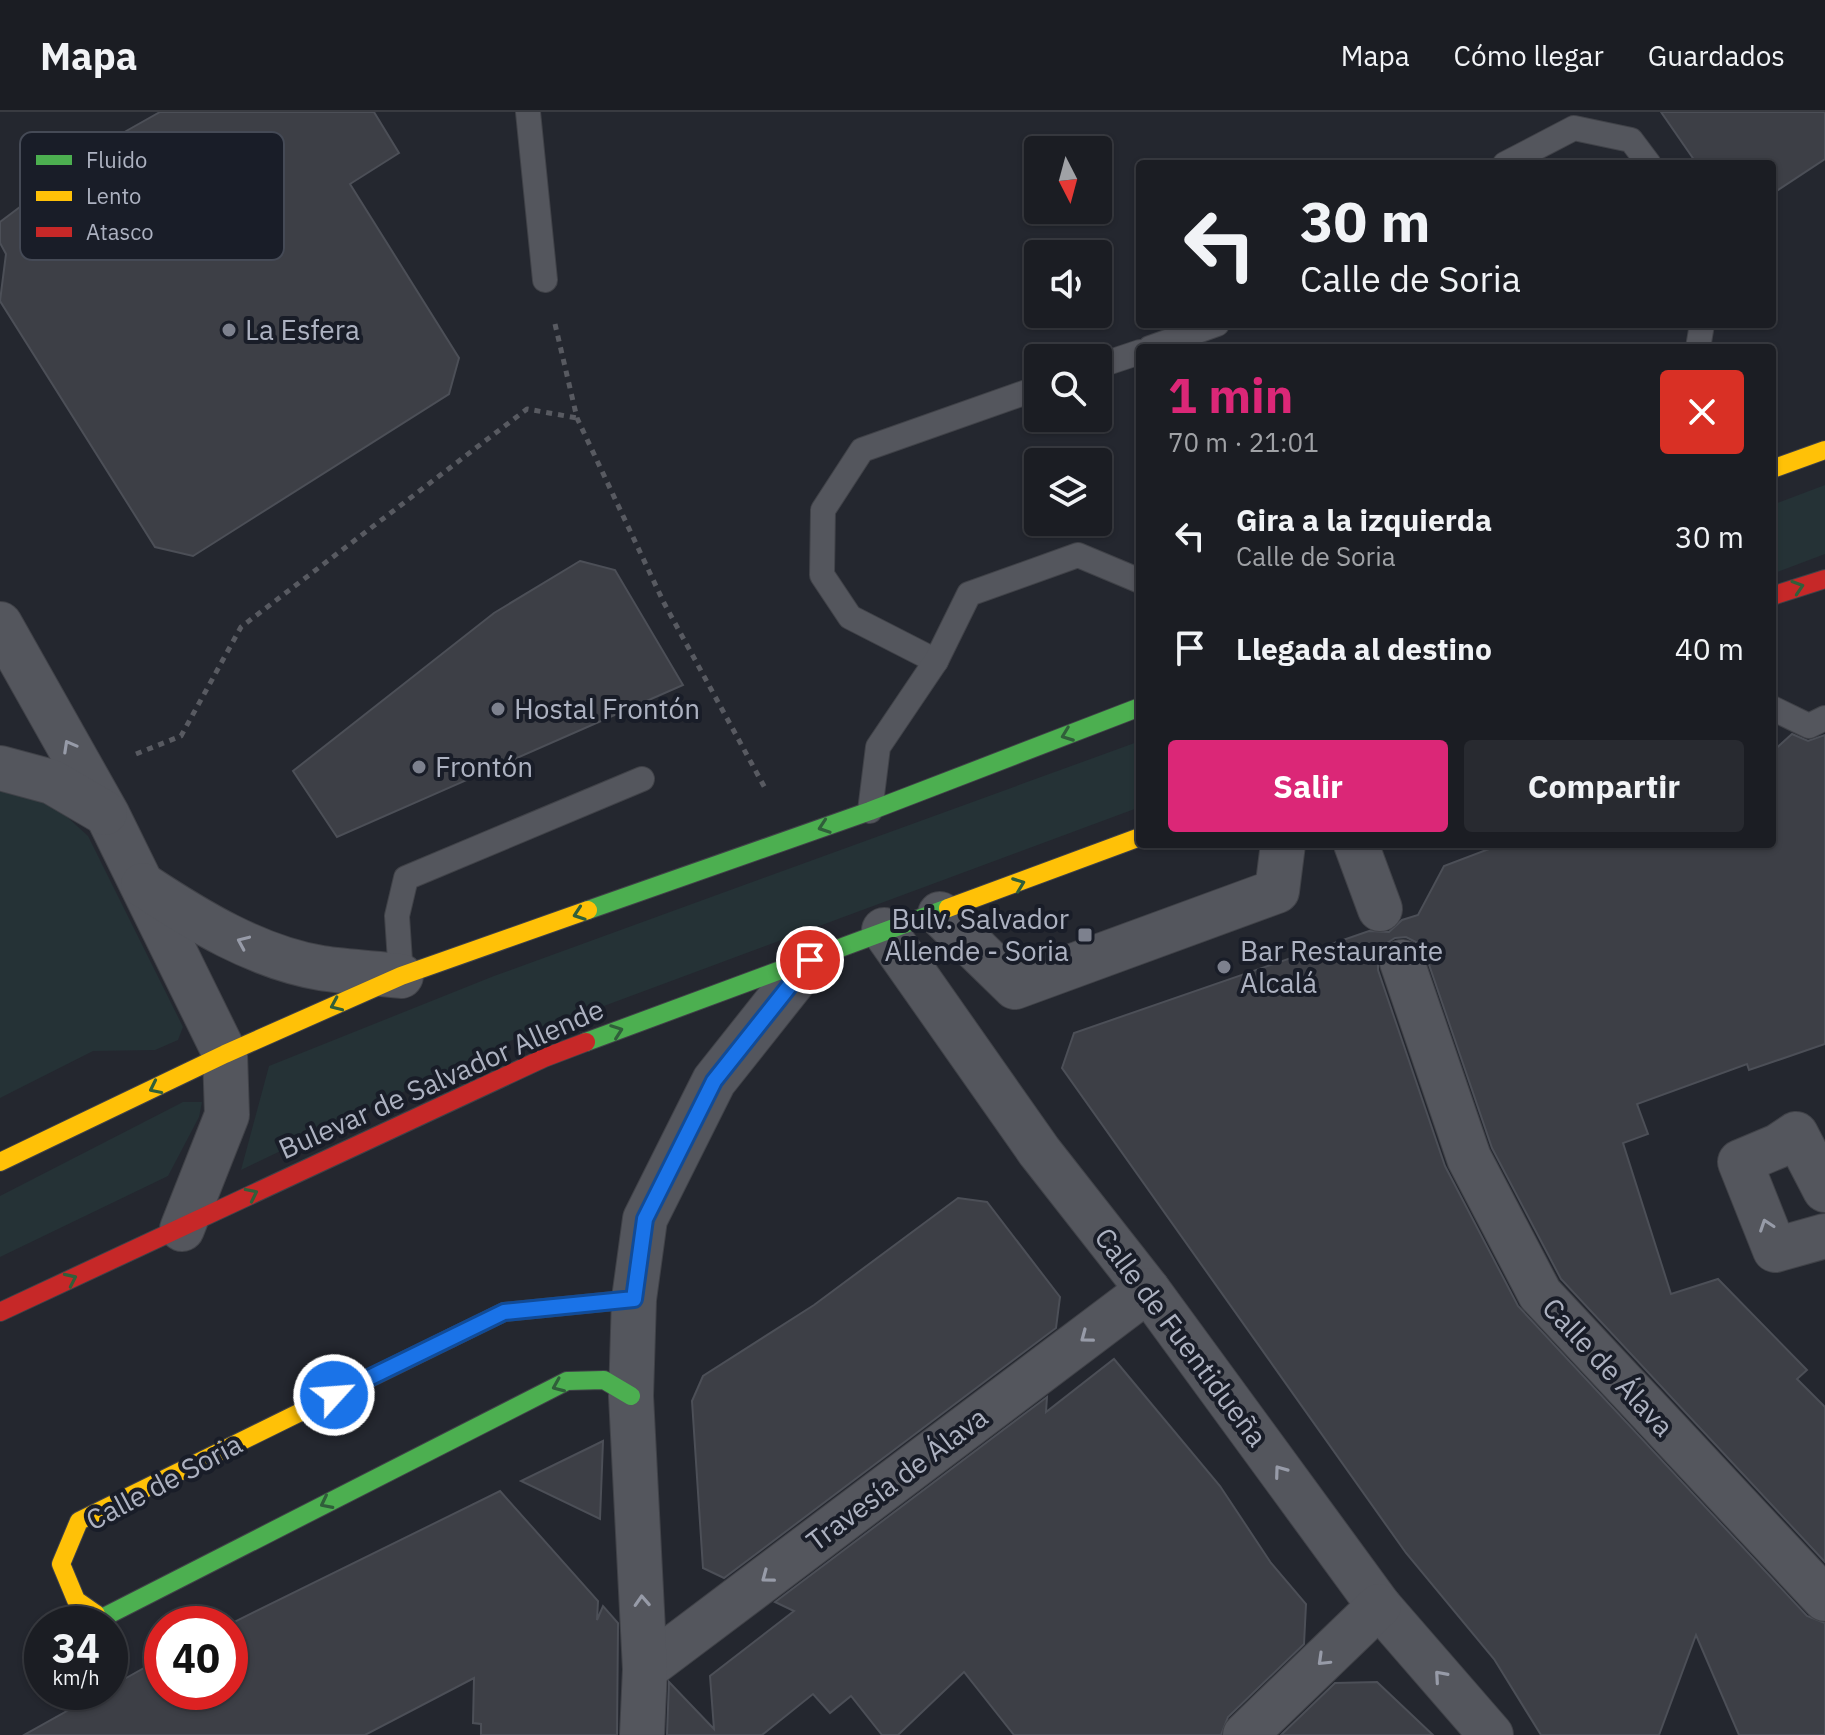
<!DOCTYPE html>
<html lang="es">
<head>
<meta charset="utf-8">
<style>
	body { margin:0; font-family:"IBM Plex Sans",sans-serif; background:#282a30; color:#f1f3f6; height:100vh; display:flex; flex-direction:column; font-size:30px; white-space:nowrap }
	* { box-sizing:border-box; margin:0 }
	p { font-size:26px; color:#a0a2a6 }
	.icon { flex:none; width:44px; height:44px; fill:none; stroke:currentColor; stroke-width:2; stroke-linecap:round; stroke-linejoin:round }
	.map { position:relative; flex:1; overflow:hidden }
	.panel { position:absolute; left:1136px; top:232px; width:640px; height:504px; display:flex; flex-direction:column; background:#1b1d23; border-radius:8px; box-shadow:0 2px 6px #0004,0 0 0 2px #393b41 }
	.panel>* { flex:none }
	.top-card { position:absolute; left:1136px; top:48px; width:640px; height:168px; border-radius:8px; box-shadow:0 2px 6px #0004,0 0 0 2px #393b41; background:#1b1d23; color:#f1f3f6; overflow:hidden }
	.needle { width:52px; rotate:174deg }
	.tools { position:absolute; left:1024px; top:24px; display:grid; gap:16px }
	.tools a { display:grid; place-items:center; width:88px; height:88px; border-radius:8px; background:#1b1d23; box-shadow:0 2px 6px #0004,0 0 0 2px #393b41; font-size:40px }
	.speed { position:absolute; left:24px; top:1494px; display:flex; gap:16px; font-size:40px; font-weight:700; text-align:center }
	.speed>* { display:grid; place-content:center; width:104px; height:104px; border-radius:50%; background:#1b1d23; box-shadow:0 2px 6px #0004,0 0 0 2px #393b41; line-height:1 }
	.speed small { font-size:20px; font-weight:400 }
	.speed .limit { border:12px solid #d22; background:#fff; color:#111 }
	.pin { position:absolute; display:grid; place-items:center; width:68px; height:68px; color:#fff; margin:-34px; border:4px solid #fff; border-radius:50%; box-shadow:0 2px 8px #0007 }
	.me { position:absolute; width:88px; margin:-44px; rotate:64deg; stroke-linejoin:round; filter:drop-shadow(0 0 6px #0008) }
	.turn { display:flex; align-items:center; gap:28px; height:168px; padding:0 32px; font-size:36px }
	.turn .icon { width:104px; height:104px; stroke-width:2.5 }
	.turn b { display:block; font-size:56px; line-height:68px }
	.round { display:grid; place-items:center; flex:none; width:84px; height:84px; border-radius:8px; background:#282a30 }
	.headline { display:flex; align-items:center; justify-content:space-between; height:136px; padding:0 32px }
	h1 { font-size:48px; font-weight:700; line-height:60px; color:#db2777 }
	.primary-button { display:flex; gap:16px; margin-top:auto; padding:16px 32px }
	.primary-button a { flex:1; height:92px; border-radius:8px; background:#db2777; color:#fff; font-size:32px; font-weight:700; line-height:92px; text-align:center }
	.primary-button a+a { background:#282a30; color:#f1f3f6 }
	ul { padding:0; list-style:none }
	li { display:flex; align-items:center; gap:24px; height:112px; padding:0 32px }
	li div { flex:1 }
	li b { display:block; font-size:30px }
	li em { font-style:normal }
	header { display:flex; align-items:center; gap:48px; box-sizing:border-box; height:112px; padding:0 40px; background:#1b1d23; border-bottom:2px solid #393b41 }
	header strong { font-size:38px }
	nav { display:flex; gap:44px; margin-inline-start:auto; font-size:28px }
	.map>svg:first-child { display:block }
	.park { fill:#253236 }
	.building { fill:#3d3f46; stroke:#4c4f57; stroke-width:2 }
	.lines { fill:none; stroke-linecap:round; stroke-linejoin:round }
	.lane-casing { stroke:#404248; stroke-width:26 }
	.street-casing { stroke:#404248; stroke-width:46 }
	.fast-casing { stroke:#404248; stroke-width:20 }
	.slow-casing { stroke:#404248; stroke-width:20 }
	.jam-casing { stroke:#404248; stroke-width:20 }
	.path { stroke:#585a61; stroke-width:5; stroke-dasharray:6 6; stroke-linecap:butt }
	.lane { stroke:#54565d; stroke-width:24 }
	.street { stroke:#54565d; stroke-width:44 }
	.fast { stroke:#4caf50; stroke-width:18 }
	.slow { stroke:#ffc107; stroke-width:18 }
	.jam { stroke:#c62828; stroke-width:18 }
	.oneway { stroke:#305f3a }
	.oneway2 { stroke:#979ba8 }
	.route-casing { stroke:#114b97; stroke-width:20 }
	.route { stroke:#1a73e8; stroke-width:14 }
	.poi-dot { fill:#7d818e; stroke:#191d28; stroke-width:3 }
	.labels { text-anchor:middle; stroke-width:8; stroke-linejoin:round; paint-order:stroke }
	.poi-label { font-size:28px; fill:#adb2c1; stroke:#191d28; text-anchor:start }
	.street-label { font-size:28px; fill:#adb2c1; stroke:#191d28 }
	.key { fill:#191d28; stroke:#454a56; stroke-width:2 }
	.key-label { font-size:22px; fill:#adb2c1 }
</style>
</head>
<body>
<header>
<strong>Mapa</strong>
<nav><a>Mapa</a><a>Cómo llegar</a><a>Guardados</a></nav>
</header>
<div class="map">
<svg width="1825" height="1623" viewBox="0 0 1825 1623">
	<rect width="100%" height="100%" fill="#24272f"/>
	<g class="park">
		<path d="M1825,373V442L1772,462V393Z"/>
		<path d="M1140,629V695L507,930L241,1058L269,954L494,864Z"/>
		<path d="M0,673L55,694L88,724L183,915L178,928L155,938L93,939L0,986Z"/>
		<path d="M183,990H202L199,1005L168,1064L0,1145V1084Z"/>
	</g>
	<g class="building">
		<path d="M160,0H374L399,41L350,72L459,246L449,282L193,444L155,435L0,189L6,142L0,131V110L105,31Z"/>
		<path d="M1661,0H1825V47L1772,82V52H1697Z"/>
		<path d="M580,449L615,458L683,573L337,725L293,659L494,501Z"/>
		<path d="M1792,622L1808,629L1825,623V932L1749,958L1747,952L1637,992L1648,1022L1623,1031L1671,1182L1718,1167L1807,1258L1797,1267L1825,1295V1450L1561,1167L1492,1036L1425,841L1418,831L1406,825L1395,826L1384,833L1378,844V858L1445,1054L1518,1194L1807,1504L1825,1511V1623H1739L1696,1523L1659,1623H1541L1494,1547L1406,1441L1062,956L1074,921L1369,819L1389,820L1402,808L1418,803L1444,754L1502,732H1772V640Z"/>
		<path d="M958,1086L987,1090L1060,1185L1056,1216L724,1466L703,1456L692,1289L703,1264L814,1193Z"/>
		<path d="M1114,1247L1220,1374L1271,1451L1306,1492L1304,1532L1228,1605L1221,1623H1014L964,1560L898,1623H882L851,1584L830,1601L813,1582L762,1623H667L669,1570L714,1617L710,1564L794,1499L775,1490L1047,1285L1046,1300Z"/>
		<path d="M603,1329L600,1407L521,1369Z"/>
		<path d="M500,1379L598,1489L597,1508L603,1494L618,1511L617,1623H481V1612L473,1611L474,1566L365,1623H24L101,1580H110V1575L162,1546V1580H230V1512Z"/>
		<path d="M1377,1570L1433,1623H1281L1335,1571Z"/>
	</g>
	<g class="lines">
		<defs>
			<g id="lane">
				<path d="M528,0L545,168"/>
				<path d="M1505,52L1574,16L1631,28L1649,52"/>
				<path d="M1150,236L1217,212"/>
				<path d="M1698,236L1702,212"/>
				<path d="M1098,254L1140,240"/>
				<path d="M936,549L850,505L822,463L823,398L862,338L1038,276"/>
				<path d="M1772,596L1809,614L1825,606"/>
				<path d="M870,699L878,635L936,549L969,482L1078,443L1140,469"/>
				<path d="M401,864L397,804L406,766L642,667"/>
			</g>
			<g id="street">
				<path d="M0,512L107,702L225,942L227,1003L182,1117"/>
				<path d="M0,656L52,670L105,701"/>
				<path d="M1356,732L1380,797"/>
				<path d="M143,773C196,808 256,845 321,856C347,860 374,861 401,864"/>
				<path d="M940,802L1015,875L1277,779L1283,732"/>
				<path d="M884,818L1039,1039L1148,1178L1379,1494L1491,1623"/>
				<path d="M1402,850L1469,1046L1540,1182L1825,1487"/>
				<path d="M1825,1078L1796,1022L1778,1034L1740,1050L1775,1138L1825,1124"/>
				<path d="M645,1557L1148,1178"/>
				<path d="M642,1623L645,1557L631,1284L634,1187L645,1107L714,969L810,848"/>
				<path d="M1245,1623L1379,1494"/>
			</g>
			<g id="fast">
				<path d="M588,798L870,699L1140,595"/>
				<path d="M586,930L948,796"/>
				<path d="M451,1226L504,1200L634,1187"/>
				<path d="M96,1502L102,1506L567,1269L604,1268L631,1284"/>
			</g>
			<g id="slow">
				<path d="M1772,357L1825,338"/>
				<path d="M948,796L1140,725"/>
				<path d="M0,1050L225,942L401,864L588,798"/>
				<path d="M96,1502L76,1488L61,1452L79,1409L451,1226"/>
			</g>
			<g id="jam">
				<path d="M1772,484L1825,467"/>
				<path d="M0,1200L544,946L586,930"/>
			</g>
		</defs>
		<use href="#lane" class="lane-casing"/>
		<use href="#street" class="street-casing"/>
		<use href="#fast" class="fast-casing"/>
		<use href="#slow" class="slow-casing"/>
		<use href="#jam" class="jam-casing"/>
		<g class="path">
			<path d="M555,212L577,306L664,491L765,676"/>
			<path d="M136,642L181,624L241,515L527,297L577,306"/>
		</g>
		<use href="#lane" class="lane"/>
		<use href="#street" class="street"/>
		<use href="#fast" class="fast"/>
		<use href="#slow" class="slow"/>
		<use href="#jam" class="jam"/>
	</g>
	<defs><path id="oneway-chevron" d="M-2-3.5L2.5 0L-2 3.5" fill="none" stroke-width="1.6" stroke-linecap="round" stroke-linejoin="round" transform="scale(2)"/></defs>
	<g class="oneway">
		<use href="#oneway-chevron" transform="translate(1798 475) rotate(-18)"/>
		<use href="#oneway-chevron" transform="translate(1067 623) rotate(159)"/>
		<use href="#oneway-chevron" transform="translate(824 715) rotate(161)"/>
		<use href="#oneway-chevron" transform="translate(1019 772) rotate(-21)"/>
		<use href="#oneway-chevron" transform="translate(579 802) rotate(161)"/>
		<use href="#oneway-chevron" transform="translate(336 893) rotate(156)"/>
		<use href="#oneway-chevron" transform="translate(617 919) rotate(-20)"/>
		<use href="#oneway-chevron" transform="translate(155 976) rotate(154)"/>
		<use href="#oneway-chevron" transform="translate(252 1082) rotate(-26)"/>
		<use href="#oneway-chevron" transform="translate(71 1167) rotate(-25)"/>
		<use href="#oneway-chevron" transform="translate(558 1274) rotate(157)"/>
		<use href="#oneway-chevron" transform="translate(326 1391) rotate(153)"/>
	</g>
	<g class="oneway2">
		<use href="#oneway-chevron" transform="translate(69 634) rotate(-119)"/>
		<use href="#oneway-chevron" transform="translate(243 830) rotate(-156)"/>
		<use href="#oneway-chevron" transform="translate(1766 1113) rotate(-109)"/>
		<use href="#oneway-chevron" transform="translate(1086 1225) rotate(143)"/>
		<use href="#oneway-chevron" transform="translate(1280 1359) rotate(-126)"/>
		<use href="#oneway-chevron" transform="translate(767 1465) rotate(143)"/>
		<use href="#oneway-chevron" transform="translate(642 1489) rotate(-93)"/>
		<use href="#oneway-chevron" transform="translate(1323 1548) rotate(136)"/>
		<use href="#oneway-chevron" transform="translate(1440 1564) rotate(-131)"/>
	</g>
	<g class="lines">
		<defs>
			<path id="route" d="M334,1283L504,1200L634,1187L645,1107L714,969L810,848"/>
		</defs>
		<use href="#route" class="route-casing"/>
		<use href="#route" class="route"/>
	</g>
	<g class="poi-dot">
		<circle cx="229" cy="218" r="8"/>
		<circle cx="498" cy="597" r="8"/>
		<circle cx="419" cy="655" r="8"/>
		<rect x="1077" y="815" width="16" height="16" rx="4"/>
		<circle cx="1224" cy="855" r="8"/>
	</g>
	<g class="labels">
		<g class="poi-label">
			<text x="245" y="228">La Esfera</text>
			<text x="514" y="607">Hostal Frontón</text>
			<text x="435" y="665">Frontón</text>
			<text x="1069" y="817" text-anchor="end">Bulv. Salvador<tspan x="1069" dy="32">Allende - Soria</tspan></text>
			<text x="1240" y="849">Bar Restaurante<tspan x="1240" dy="32">Alcalá</tspan></text>
		</g>
		<g class="street-label">
			<text transform="translate(441 967) rotate(-24)" y="10">Bulevar de Salvador Allende</text>
			<text transform="translate(1181 1225) rotate(53)" y="10">Calle de Fuentidueña</text>
			<text transform="translate(1608 1255) rotate(47)" y="10">Calle de Álava</text>
			<text transform="translate(897 1367) rotate(-37)" y="10">Travesía de Álava</text>
			<text transform="translate(164 1370) rotate(-28)" y="10">Calle de Soria</text>
		</g>
	</g>
	<rect x="20" y="20" width="264" height="128" rx="12" class="key"/>
	<rect x="36" y="43" width="36" height="10" fill="#4caf50"/>
	<rect x="36" y="79" width="36" height="10" fill="#ffc107"/>
	<rect x="36" y="115" width="36" height="10" fill="#c62828"/>
	<g class="key-label">
		<text x="86" y="56">Fluido</text>
		<text x="86" y="92">Lento</text>
		<text x="86" y="128">Atasco</text>
	</g>
</svg>
<div class="tools">
<a><svg class="needle" viewBox="-14 -14 28 28"><path d="M0-13l5 13h-10z" fill="#e53935"/><path d="M0 13l5-13h-10z" fill="#a0a2a6"/></svg></a>
<a><svg class="icon" aria-label="sound" viewBox="0 0 24 24"><path d="M4 9h4l5-4v14l-5-4H4zM17 9q2 3 0 6"/></svg></a>
<a><svg class="icon" aria-label="search" viewBox="0 0 24 24"><circle cx="10" cy="10" r="6"/><path d="M15 15l6 6"/></svg></a>
<a><svg class="icon" aria-label="layers" viewBox="0 0 24 24"><path d="M12 4l9 5-9 5-9-5zM3 14l9 5 9-5"/></svg></a>
</div>
<div class="speed"><div>34<small>km/h</small></div><div class="limit">40</div></div>
<div class="pin" style="left:810px;top:848px;background:#d93025"><svg class="icon" aria-label="arrive" viewBox="0 0 24 24"><path d="M6 21V4h12l-3 4 3 4H6"/></svg></div>
<svg class="me" style="left:334px;top:1283px" viewBox="-20 -20 40 40"><circle r="17" fill="#1a73e8" stroke="#fff" stroke-width="3"/><path d="M0-11L8 9 0 5-8 9z" fill="#fff"/></svg>
<div class="top-card">
<div class="turn"><svg class="icon" aria-label="left" viewBox="0 0 24 24"><path d="M17 20v-9H6M10 6l-5 5 5 5"/></svg><div><b>30 m</b>Calle de Soria</div></div>
</div>
<section class="panel">
<div class="headline"><div><h1>1 min</h1><p>70 m · 21:01</p></div><a class="round" style="background:#d93025;color:#fff"><svg class="icon" aria-label="close" viewBox="0 0 24 24"><path d="M6 6l12 12M18 6L6 18"/></svg></a></div>
<ul>
<li><svg class="icon" aria-label="left" viewBox="0 0 24 24"><path d="M17 20v-9H6M10 6l-5 5 5 5"/></svg><div><b>Gira a la izquierda</b><p>Calle de Soria</p></div><em>30 m</em></li>
<li><svg class="icon" aria-label="arrive" viewBox="0 0 24 24"><path d="M6 21V4h12l-3 4 3 4H6"/></svg><div><b>Llegada al destino</b></div><em>40 m</em></li>
</ul>
<div class="primary-button"><a>Salir</a><a>Compartir</a></div>
</section>
</div>
</body>
</html>
